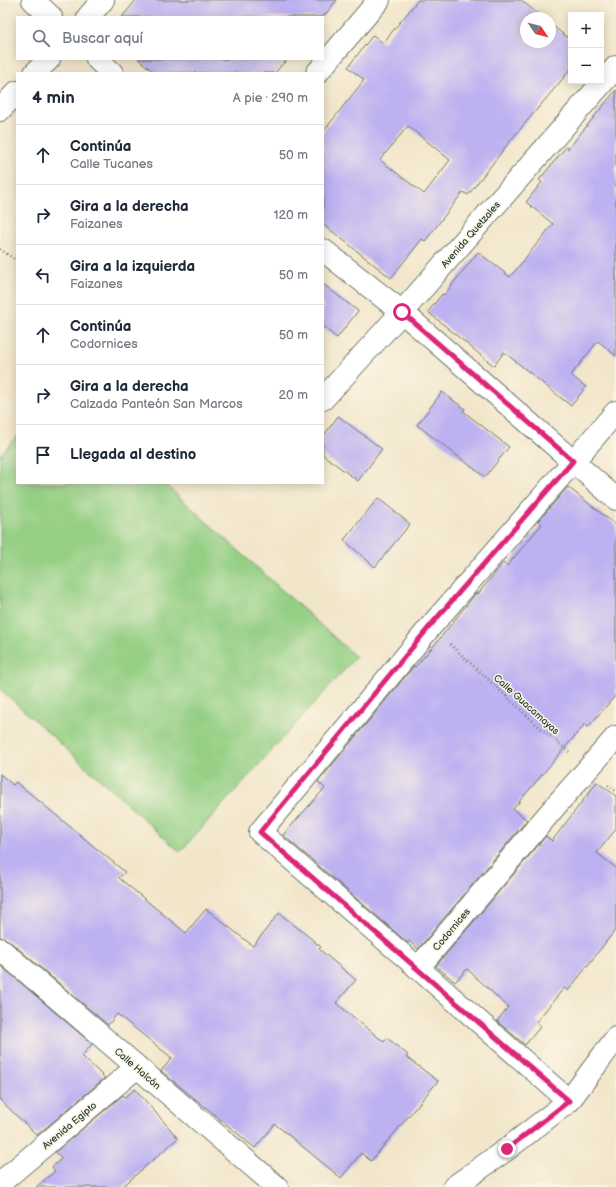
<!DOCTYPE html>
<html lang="es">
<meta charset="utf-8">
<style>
body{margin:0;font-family:"Balsamiq Sans",sans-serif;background:#f6f6f7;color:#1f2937}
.controls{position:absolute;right:12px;top:12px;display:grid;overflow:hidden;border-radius:0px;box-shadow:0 2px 10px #0003}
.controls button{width:36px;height:36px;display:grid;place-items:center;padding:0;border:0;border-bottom:1px solid #e0e1e3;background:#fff;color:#1f2937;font:20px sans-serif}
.compass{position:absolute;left:520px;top:12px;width:36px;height:36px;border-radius:50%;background:#fff;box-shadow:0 2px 10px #0003;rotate:125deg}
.stop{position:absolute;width:12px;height:12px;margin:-9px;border:3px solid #db2777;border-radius:50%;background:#fff}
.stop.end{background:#db2777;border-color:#fff;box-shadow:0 1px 4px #0008}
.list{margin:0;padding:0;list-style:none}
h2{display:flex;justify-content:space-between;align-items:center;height:52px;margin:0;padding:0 16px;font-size:17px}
h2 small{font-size:13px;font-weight:400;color:#747a83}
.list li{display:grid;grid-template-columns:26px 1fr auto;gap:12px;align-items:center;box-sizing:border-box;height:60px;padding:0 16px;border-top:1px solid #e0e1e3}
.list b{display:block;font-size:15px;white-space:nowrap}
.list p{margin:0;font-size:13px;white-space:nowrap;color:#747a83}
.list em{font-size:13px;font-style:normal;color:#747a83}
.icon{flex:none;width:22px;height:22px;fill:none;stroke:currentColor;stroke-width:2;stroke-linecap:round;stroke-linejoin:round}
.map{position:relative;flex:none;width:616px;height:1187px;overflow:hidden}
.search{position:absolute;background:#fff;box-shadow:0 2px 10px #0003;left:16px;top:16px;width:308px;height:44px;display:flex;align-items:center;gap:10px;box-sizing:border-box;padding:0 14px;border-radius:0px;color:#747a83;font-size:15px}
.panel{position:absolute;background:#fff;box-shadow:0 2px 10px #0003;left:16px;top:72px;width:308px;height:412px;border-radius:0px}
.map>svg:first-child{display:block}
</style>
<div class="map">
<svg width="616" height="1187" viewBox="0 0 616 1187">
<rect width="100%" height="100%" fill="#fcf5e5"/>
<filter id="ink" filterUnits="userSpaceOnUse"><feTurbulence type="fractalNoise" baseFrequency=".025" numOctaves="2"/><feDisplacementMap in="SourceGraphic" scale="8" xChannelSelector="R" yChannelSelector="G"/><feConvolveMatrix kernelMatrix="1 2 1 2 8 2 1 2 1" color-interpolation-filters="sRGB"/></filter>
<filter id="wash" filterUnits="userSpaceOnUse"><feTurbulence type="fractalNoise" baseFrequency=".012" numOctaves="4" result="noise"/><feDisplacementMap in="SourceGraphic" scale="16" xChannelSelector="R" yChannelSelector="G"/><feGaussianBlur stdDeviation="0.9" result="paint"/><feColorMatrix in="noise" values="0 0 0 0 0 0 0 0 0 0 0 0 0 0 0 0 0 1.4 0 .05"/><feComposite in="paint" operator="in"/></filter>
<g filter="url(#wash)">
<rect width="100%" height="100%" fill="#f2e6ca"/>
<polygon fill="#94cf84" stroke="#5a865c" points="17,436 17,483 164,483 356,657 180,852 0,689 0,455"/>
<g id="blocks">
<g fill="#bdb1f1" fill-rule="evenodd">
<polygon points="136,0 337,0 323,17 122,17"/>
<path d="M418 0H521L543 18H526V42H550V24L571 40V69L511 140 468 195 463 192 425 241 422 239 391 278 323 224V132L364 80 348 67 373 35 383 43ZM408 126 450 160 424 194 380 160Z"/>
<polygon points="138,59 288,59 285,63 284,62 275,73 155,73"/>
<polygon points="616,90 616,356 598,341 571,375 586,387 571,406 504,352 494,366 428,312 442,294 444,295 478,252 510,277 553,224 526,202 542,182 539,180 566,147 568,149"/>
<polygon points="323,284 358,311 337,338 323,327"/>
<polygon points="442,392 465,409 463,411 509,447 485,477 417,425"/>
<polygon points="338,416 382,449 358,481 323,455 323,437"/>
<polygon points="568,487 616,525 616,695 588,727 585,724 513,809 527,820 418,949 409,941 408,943 283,835 325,788 318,782 414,666 415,667 437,642 476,593 478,594 503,563 507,566 542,524 538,521"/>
<polygon points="378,498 410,524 375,567 344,540"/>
<polygon points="0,774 13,785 16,782 125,872 119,878 186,933 206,909 253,946 279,913 308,936 321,947 319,949 356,980 336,1003 384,1042 387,1038 408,1055 406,1057 438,1081 371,1161 361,1153 341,1178 275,1124 255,1148 161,1071 172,1058 117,1014 108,1025 8,940 0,937"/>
<polygon points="597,782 616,796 616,829 597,853 616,868 616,929 568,991 564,988 536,1022 541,1026 525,1045 497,1021 508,1007 467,969 455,982 436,966 546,836 552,841"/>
<polygon points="0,965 92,1044 82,1056 105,1078 37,1135 0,1100"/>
<polygon points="135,1089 178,1138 122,1187 36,1187 55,1171 52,1167 62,1158 55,1152 123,1095 125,1097"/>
</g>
</g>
</g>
<g filter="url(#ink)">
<use href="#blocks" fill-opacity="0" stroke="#697868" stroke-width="1"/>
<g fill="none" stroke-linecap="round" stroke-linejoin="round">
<defs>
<g id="street">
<polyline points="33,0 51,17"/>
<polyline points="88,17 103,0"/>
<polyline points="97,59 112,73"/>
<polyline points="35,73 49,59"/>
<polyline points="317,73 379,0"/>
<polyline points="0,110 17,92"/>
<polyline points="323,250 402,312 616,499"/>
<polyline points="323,399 402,312 616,67"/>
<polyline points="0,949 277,1187"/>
<polyline points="418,968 260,832 431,626 616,412"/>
<polyline points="569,1101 418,968 558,803 616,737"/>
<polyline points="0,1183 137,1067"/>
<polyline points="454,1187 507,1149 569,1101 616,1038"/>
</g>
</defs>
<use href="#street" stroke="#697868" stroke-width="24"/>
<g stroke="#697868" stroke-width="2.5" stroke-dasharray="1 3" stroke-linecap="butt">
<polyline points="0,249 17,261"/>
<polyline points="450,644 537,725 569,752"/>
<polyline points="608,785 616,791"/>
</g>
<use href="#street" stroke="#fff" stroke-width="22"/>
</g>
</g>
<g fill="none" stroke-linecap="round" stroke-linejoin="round" filter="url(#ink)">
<polyline stroke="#db2777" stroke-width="5" points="402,312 573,461 430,626 260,832 569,1101 507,1149"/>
</g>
<g text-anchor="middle" stroke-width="3" stroke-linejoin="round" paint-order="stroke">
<g font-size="10" fill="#1f3d34" stroke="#fcf5e5">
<text transform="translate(470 234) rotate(-49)" y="4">Avenida Quetzales</text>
<text transform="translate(527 704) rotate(42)" y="4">Calle Guacamayas</text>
<text transform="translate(451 929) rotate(-50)" y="4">Codornices</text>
<text transform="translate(138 1068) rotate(41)" y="4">Calle Halcón</text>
<text transform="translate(69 1125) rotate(-40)" y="4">Avenida Egipto</text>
</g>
</g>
</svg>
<div class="controls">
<button>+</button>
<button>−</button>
</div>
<svg class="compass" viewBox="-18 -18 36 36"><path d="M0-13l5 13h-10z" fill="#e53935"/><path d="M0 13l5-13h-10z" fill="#747a83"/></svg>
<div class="stop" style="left:402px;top:312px"></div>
<div class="stop end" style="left:507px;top:1149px"></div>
<div class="search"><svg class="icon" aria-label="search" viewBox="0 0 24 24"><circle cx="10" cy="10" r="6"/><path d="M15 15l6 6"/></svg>Buscar aquí</div>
<section class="panel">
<h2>4 min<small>A pie · 290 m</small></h2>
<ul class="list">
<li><svg class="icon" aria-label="ahead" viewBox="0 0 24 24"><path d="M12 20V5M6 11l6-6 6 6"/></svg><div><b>Continúa</b><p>Calle Tucanes</p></div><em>50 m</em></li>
<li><svg class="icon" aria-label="right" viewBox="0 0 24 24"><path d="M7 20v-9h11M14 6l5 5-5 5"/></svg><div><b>Gira a la derecha</b><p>Faizanes</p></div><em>120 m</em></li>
<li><svg class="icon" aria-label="left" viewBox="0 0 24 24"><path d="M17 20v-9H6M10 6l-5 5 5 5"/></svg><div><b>Gira a la izquierda</b><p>Faizanes</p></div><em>50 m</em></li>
<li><svg class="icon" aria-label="ahead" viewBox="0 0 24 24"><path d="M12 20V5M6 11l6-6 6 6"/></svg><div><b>Continúa</b><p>Codornices</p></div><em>50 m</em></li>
<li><svg class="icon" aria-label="right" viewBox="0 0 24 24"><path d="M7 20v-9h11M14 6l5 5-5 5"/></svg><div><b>Gira a la derecha</b><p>Calzada Panteón San Marcos</p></div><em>20 m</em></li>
<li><svg class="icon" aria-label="arrive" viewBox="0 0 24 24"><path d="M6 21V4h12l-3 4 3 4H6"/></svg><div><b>Llegada al destino</b></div></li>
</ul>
</section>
</div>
